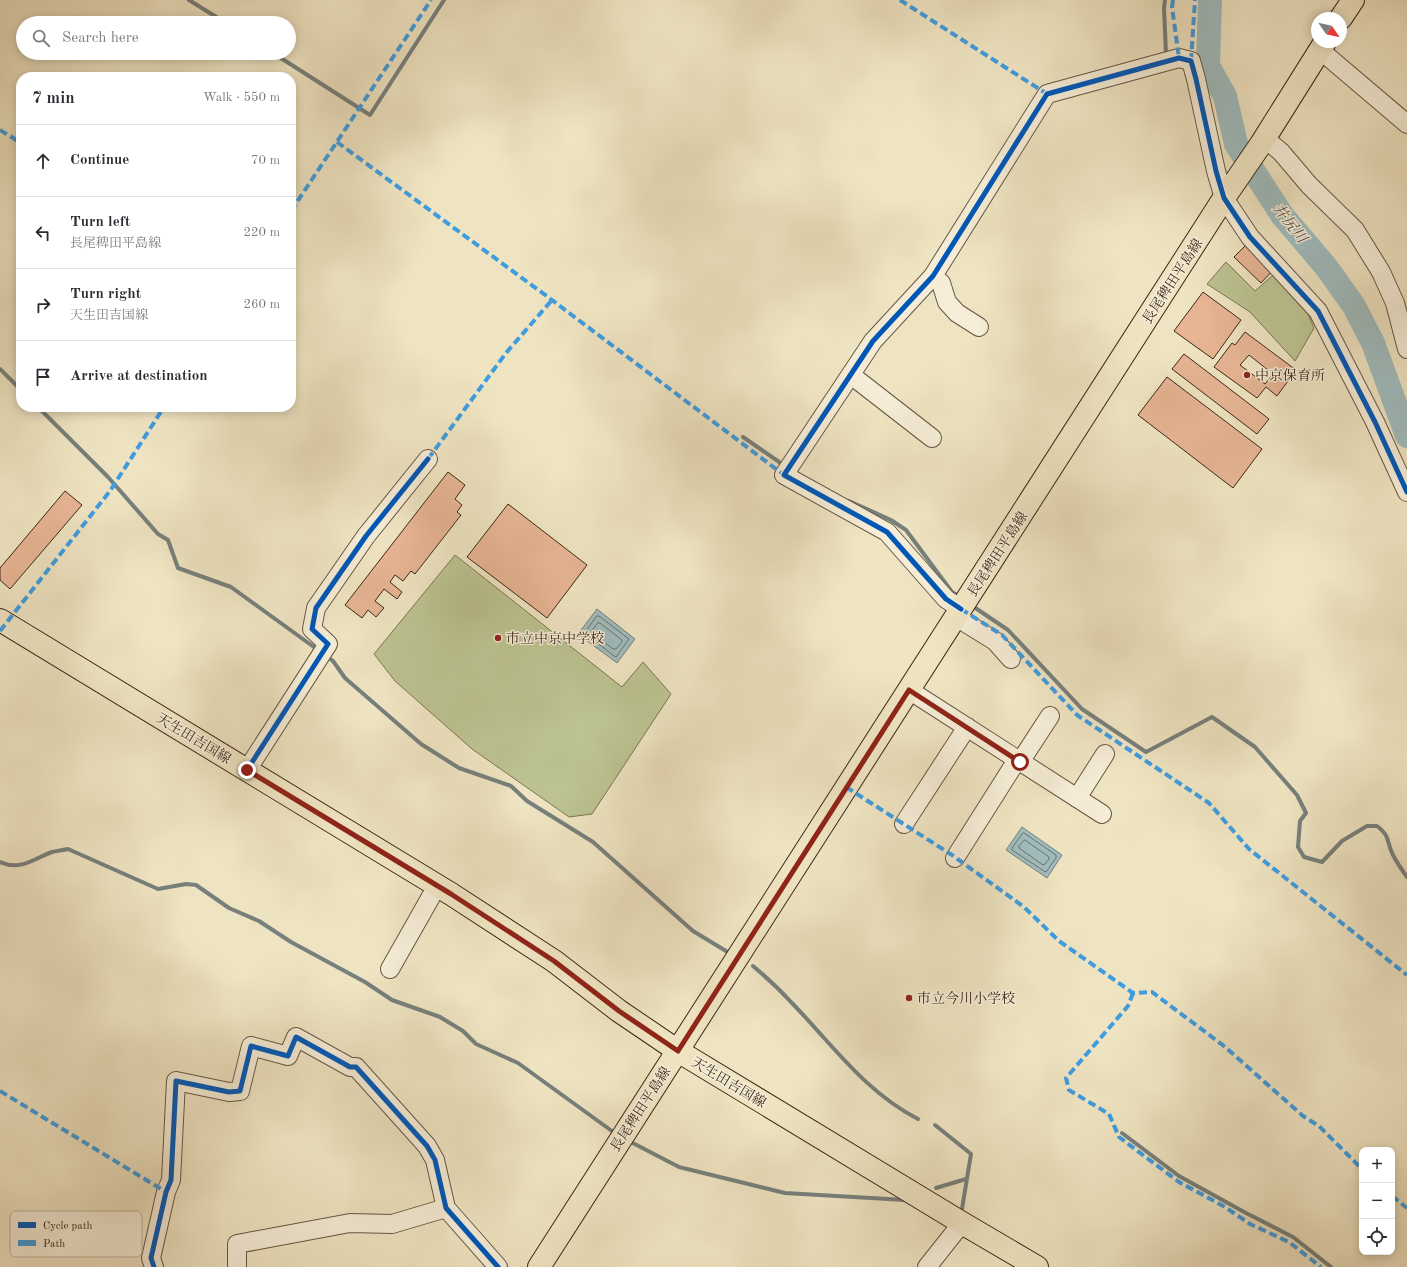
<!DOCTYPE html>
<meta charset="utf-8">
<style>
body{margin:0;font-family:"Old Standard TT","Noto Serif JP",serif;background:#f7f7f7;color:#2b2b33}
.controls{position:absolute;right:12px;bottom:12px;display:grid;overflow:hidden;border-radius:8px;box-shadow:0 2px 10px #0003}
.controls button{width:36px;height:36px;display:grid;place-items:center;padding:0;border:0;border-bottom:1px solid #e1e1e2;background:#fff;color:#2b2b33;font:20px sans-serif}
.compass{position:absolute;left:1311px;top:12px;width:36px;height:36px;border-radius:50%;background:#fff;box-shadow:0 2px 10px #0003;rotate:124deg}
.stop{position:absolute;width:12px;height:12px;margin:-9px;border:3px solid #8f2418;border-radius:50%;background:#fff}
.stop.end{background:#8f2418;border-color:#fff;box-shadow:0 1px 4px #0008}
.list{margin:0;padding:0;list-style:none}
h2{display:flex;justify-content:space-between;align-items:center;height:52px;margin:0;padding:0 16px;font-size:17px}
h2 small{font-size:13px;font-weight:400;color:#7c7c81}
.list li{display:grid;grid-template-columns:26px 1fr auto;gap:12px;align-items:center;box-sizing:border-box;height:72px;padding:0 16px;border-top:1px solid #e1e1e2}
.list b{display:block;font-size:15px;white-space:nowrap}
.list p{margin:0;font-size:13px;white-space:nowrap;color:#7c7c81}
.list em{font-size:13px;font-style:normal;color:#7c7c81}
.icon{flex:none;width:22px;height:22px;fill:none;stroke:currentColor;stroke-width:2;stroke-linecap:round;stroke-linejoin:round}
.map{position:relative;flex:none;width:1407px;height:1267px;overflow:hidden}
.search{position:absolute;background:#fff;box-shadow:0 2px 10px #0003;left:16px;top:16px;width:280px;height:44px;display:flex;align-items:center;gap:10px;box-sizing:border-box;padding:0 14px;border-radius:22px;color:#7c7c81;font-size:15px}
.panel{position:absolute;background:#fff;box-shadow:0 2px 10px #0003;left:16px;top:72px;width:280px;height:340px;border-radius:16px}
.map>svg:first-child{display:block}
</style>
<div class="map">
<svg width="1407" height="1267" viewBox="0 0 1407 1267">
<rect width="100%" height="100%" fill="#efe4c2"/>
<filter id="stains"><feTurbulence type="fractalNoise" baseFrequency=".005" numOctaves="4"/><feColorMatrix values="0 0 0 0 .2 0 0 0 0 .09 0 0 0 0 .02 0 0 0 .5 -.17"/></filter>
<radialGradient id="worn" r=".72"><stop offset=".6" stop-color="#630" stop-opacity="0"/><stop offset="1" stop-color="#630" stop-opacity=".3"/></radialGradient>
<g fill="#bcc391" stroke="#7c7554">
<polygon points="1226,262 1255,291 1273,275 1308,314 1314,328 1295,361 1250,312 1207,284"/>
<polygon points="455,555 622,687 643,662 671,694 592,814 569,817 472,749 395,681 374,654"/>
</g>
<g fill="#9fbcbe" stroke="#77807c">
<polygon points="597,609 635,639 617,663 578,634"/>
<polygon points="1022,827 1062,855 1047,878 1006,850"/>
</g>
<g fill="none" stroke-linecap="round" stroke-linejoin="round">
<g stroke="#6d726b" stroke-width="1">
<polygon points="597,616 599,616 629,639 616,657 614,656 585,633"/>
<polygon points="598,623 600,623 622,640 622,642 616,649 613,649 592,633 592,631"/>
<polygon points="1024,833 1056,855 1056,858 1046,872 1044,871 1012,850 1012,848 1022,834"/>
<polygon points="1025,840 1049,857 1049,859 1045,864 1043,865 1019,848 1019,846"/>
</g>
<g stroke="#77807c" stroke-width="4">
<polyline points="189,0 226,23"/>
<polyline points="1165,0 1164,8 1166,54 1169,55"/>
<polyline points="273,53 370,115 444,0"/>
<polyline points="1197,63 1208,66"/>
<polyline points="0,369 21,390"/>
<polyline points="38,407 108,477 158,534 168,540 178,568 231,587 318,650"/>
<polyline points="743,437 785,466"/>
<polyline points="849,501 891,520 906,530 952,592 960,597"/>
<path d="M971 605 1008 630 1082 709 1146 752 1212 717 1255 747 1297 795 1306 813 1300 821 1298 847 1304 857 1322 862 1342 841 1367 826H1377C1391 837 1386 841 1393 855 1397 863 1402 870 1407 877"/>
<polyline points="325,655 333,661 345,678 421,744 459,768 511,786 527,801 593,842 693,931 726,951"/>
<path d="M0 862C21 871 33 859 52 852 57 851 63 850 68 849L158 889 186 884 196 885 229 908 259 921 291 942 365 982 392 1000 440 1017 463 1031 476 1044 518 1063 616 1134"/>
<path d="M753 966C766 977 779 989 791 1002 831 1043 865 1092 918 1119"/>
<polyline points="935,1125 971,1154 961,1215"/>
<polyline points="1122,1133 1179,1176 1246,1213 1293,1237 1331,1267"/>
<polyline points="627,1140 679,1167 785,1193 905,1200"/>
<polyline points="936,1188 966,1179"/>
</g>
<polyline stroke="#9fbcbe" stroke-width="24" points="1210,0 1208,66 1225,96 1236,144 1282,215 1327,268 1354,306 1373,343 1407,436"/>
</g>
<g fill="#e7b594" stroke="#3b2718" fill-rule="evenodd">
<polygon points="1247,244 1273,270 1261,283 1234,257"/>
<polygon points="1203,292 1241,320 1213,359 1174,331"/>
<path d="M1245 332 1296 370 1277 396 1266 387 1257 398 1214 367 1232 343 1235 345ZM1249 355 1273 374 1265 384 1240 365Z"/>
<polygon points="1184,354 1269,419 1257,434 1172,369"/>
<polygon points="1167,377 1262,449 1233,488 1138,415"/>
<polygon points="448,472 465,485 455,499 462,505 457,512 461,515 415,574 411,571 403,581 395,575 390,582 402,592 397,599 384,589 375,601 384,608 376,617 368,610 362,618 345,605"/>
<polygon points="65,491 82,505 10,589 0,580 0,568"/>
<polygon points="508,504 587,565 547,618 467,557"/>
</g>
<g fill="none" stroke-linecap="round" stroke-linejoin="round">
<defs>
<g id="minor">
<polyline points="1320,50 1407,124"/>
<polyline points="1264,138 1281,152 1309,185 1355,230 1381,272 1395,303 1407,349"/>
<polyline points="933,276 941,283 947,302 957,313 979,327"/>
<polyline points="851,375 932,438"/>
<polyline points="961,609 946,599 887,532 784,475 873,341 933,276 1047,94 1179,58 1191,61 1196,79 1216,171 1224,198 1250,237 1318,311 1375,422 1407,492"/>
<polyline points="956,617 995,641 1011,659"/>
<polyline points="909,690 1102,814"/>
<polyline points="1020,762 1050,716"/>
<polyline points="247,770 328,644 312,629 316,608 366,536 428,459"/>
<polyline points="1077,798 1105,754"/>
<polyline points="904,824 967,727"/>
<polyline points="955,858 1017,760"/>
<polyline points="390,969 437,886"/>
<polyline points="154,1267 151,1258 166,1192 171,1180 176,1081 229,1092 240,1091 251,1046 288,1056 296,1037 350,1067 356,1067 427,1146 435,1160 446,1208 498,1267"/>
<polyline points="237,1267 237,1244 350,1223 392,1224 446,1208"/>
<polyline points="927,1267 962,1223"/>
</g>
<g id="major">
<polyline points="1341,18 1353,0"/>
<polyline points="0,620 451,894 554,961 619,1011 678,1051 962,1223 1037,1267"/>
<polyline points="539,1267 1224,198 1261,144 1325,42"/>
</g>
</defs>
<use href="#minor" stroke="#685642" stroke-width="20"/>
<use href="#major" stroke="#3b2718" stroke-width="24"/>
<use href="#minor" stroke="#f5edd7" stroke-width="18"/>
<use href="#major" stroke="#efe4c2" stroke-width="22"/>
<g stroke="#3f9cdf" stroke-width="4" stroke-dasharray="8 4" stroke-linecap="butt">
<polyline points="900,0 1047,94"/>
<polyline points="1173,0 1172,7 1179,58"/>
<polyline points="1191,61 1195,0"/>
<polyline points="0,130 21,143"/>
<polyline points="337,142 552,300 784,475"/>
<polyline points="291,211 431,0"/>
<polyline points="428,459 506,353 552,300"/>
<polyline points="961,609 1002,635 1077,715 1209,803 1249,849 1407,975"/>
<polyline points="0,631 110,491 164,407"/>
<polyline points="846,787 952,855 1024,907 1059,941 1133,993 1152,992 1224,1046 1303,1116 1319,1126 1362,1169"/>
<polyline points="1133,993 1128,1006 1066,1078 1069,1090 1109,1114 1119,1137 1179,1182 1225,1207 1250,1224 1289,1242 1321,1267"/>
<polyline points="0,1091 166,1192"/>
<polyline points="1392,1196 1407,1208"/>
</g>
<defs>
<g id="cycleway">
<polyline points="961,609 946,599 887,532 784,475 873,341 933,276 1047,94 1179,58 1191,61 1196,79 1216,171 1224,198 1250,237 1318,311 1375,422 1407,492"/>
<polyline points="247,770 328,644 312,629 316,608 366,536 428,459"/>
<polyline points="154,1267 151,1258 166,1192 171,1180 176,1081 229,1092 240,1091 251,1046 288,1056 296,1037 350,1067 356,1067 427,1146 435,1160 446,1208 498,1267"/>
</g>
</defs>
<use href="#cycleway" stroke="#f5edd7" stroke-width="8"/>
<use href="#cycleway" stroke="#0057b8" stroke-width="5"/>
</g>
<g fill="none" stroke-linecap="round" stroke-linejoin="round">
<polyline stroke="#8f2418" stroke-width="5" points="247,770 451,894 554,961 619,1011 678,1051 909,690 1020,762"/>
</g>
<g fill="#8f2418" stroke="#f5edd7" stroke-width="1.5">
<circle cx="1247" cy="375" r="4"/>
<circle cx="498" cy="638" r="4"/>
<circle cx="909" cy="998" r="4"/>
</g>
<g text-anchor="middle" stroke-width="3" stroke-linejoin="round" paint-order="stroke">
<g font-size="14" fill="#3b2718" stroke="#f5edd7">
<text transform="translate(1172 281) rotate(-57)" y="5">長尾稗田平島線</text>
<text transform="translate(997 554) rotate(-57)" y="5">長尾稗田平島線</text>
<text transform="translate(194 738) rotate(31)" y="5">天生田吉国線</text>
<text transform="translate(729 1082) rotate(31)" y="5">天生田吉国線</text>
<text transform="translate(640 1109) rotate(-57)" y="5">長尾稗田平島線</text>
</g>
<g font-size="14" fill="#3b2718" stroke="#f5edd7" text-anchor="start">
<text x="1255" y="380">中京保育所</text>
<text x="506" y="643">市立中京中学校</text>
<text x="917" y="1003">市立今川小学校</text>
</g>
<g font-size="15" font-style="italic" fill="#544c42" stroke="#f5edd7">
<text transform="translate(1290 223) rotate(52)" y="5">井尻川</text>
</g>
</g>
<rect x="10" y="1211" width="132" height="46" rx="6" fill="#f5edd7" stroke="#bdb29e" stroke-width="1"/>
<rect x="18" y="1222" width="18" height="6" fill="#0057b8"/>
<rect x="18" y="1240" width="18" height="6" fill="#3f9cdf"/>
<g font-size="11" fill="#3b2718">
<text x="43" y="1229">Cycle path</text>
<text x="43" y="1247">Path</text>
</g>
<rect width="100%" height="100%" filter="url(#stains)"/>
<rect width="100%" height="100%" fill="url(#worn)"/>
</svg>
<div class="controls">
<button>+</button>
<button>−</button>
<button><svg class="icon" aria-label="locate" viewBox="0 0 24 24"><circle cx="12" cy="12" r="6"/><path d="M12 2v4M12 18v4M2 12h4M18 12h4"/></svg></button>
</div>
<svg class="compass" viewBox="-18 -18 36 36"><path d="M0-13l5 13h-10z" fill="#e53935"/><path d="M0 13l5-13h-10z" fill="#7c7c81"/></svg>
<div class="stop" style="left:1020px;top:762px"></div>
<div class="stop end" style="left:247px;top:770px"></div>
<div class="search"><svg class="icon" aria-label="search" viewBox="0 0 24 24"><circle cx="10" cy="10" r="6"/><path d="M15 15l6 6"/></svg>Search here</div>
<section class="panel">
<h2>7 min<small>Walk · 550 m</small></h2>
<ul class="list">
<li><svg class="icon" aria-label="ahead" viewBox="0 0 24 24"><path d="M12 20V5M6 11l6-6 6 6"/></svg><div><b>Continue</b></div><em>70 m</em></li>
<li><svg class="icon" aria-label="left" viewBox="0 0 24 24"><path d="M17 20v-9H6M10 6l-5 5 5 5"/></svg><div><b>Turn left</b><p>長尾稗田平島線</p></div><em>220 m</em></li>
<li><svg class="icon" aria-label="right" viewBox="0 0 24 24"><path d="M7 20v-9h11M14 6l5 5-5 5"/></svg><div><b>Turn right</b><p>天生田吉国線</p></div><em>260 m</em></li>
<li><svg class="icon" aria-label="arrive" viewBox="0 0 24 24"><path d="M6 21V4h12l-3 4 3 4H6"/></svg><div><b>Arrive at destination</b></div></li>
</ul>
</section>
</div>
